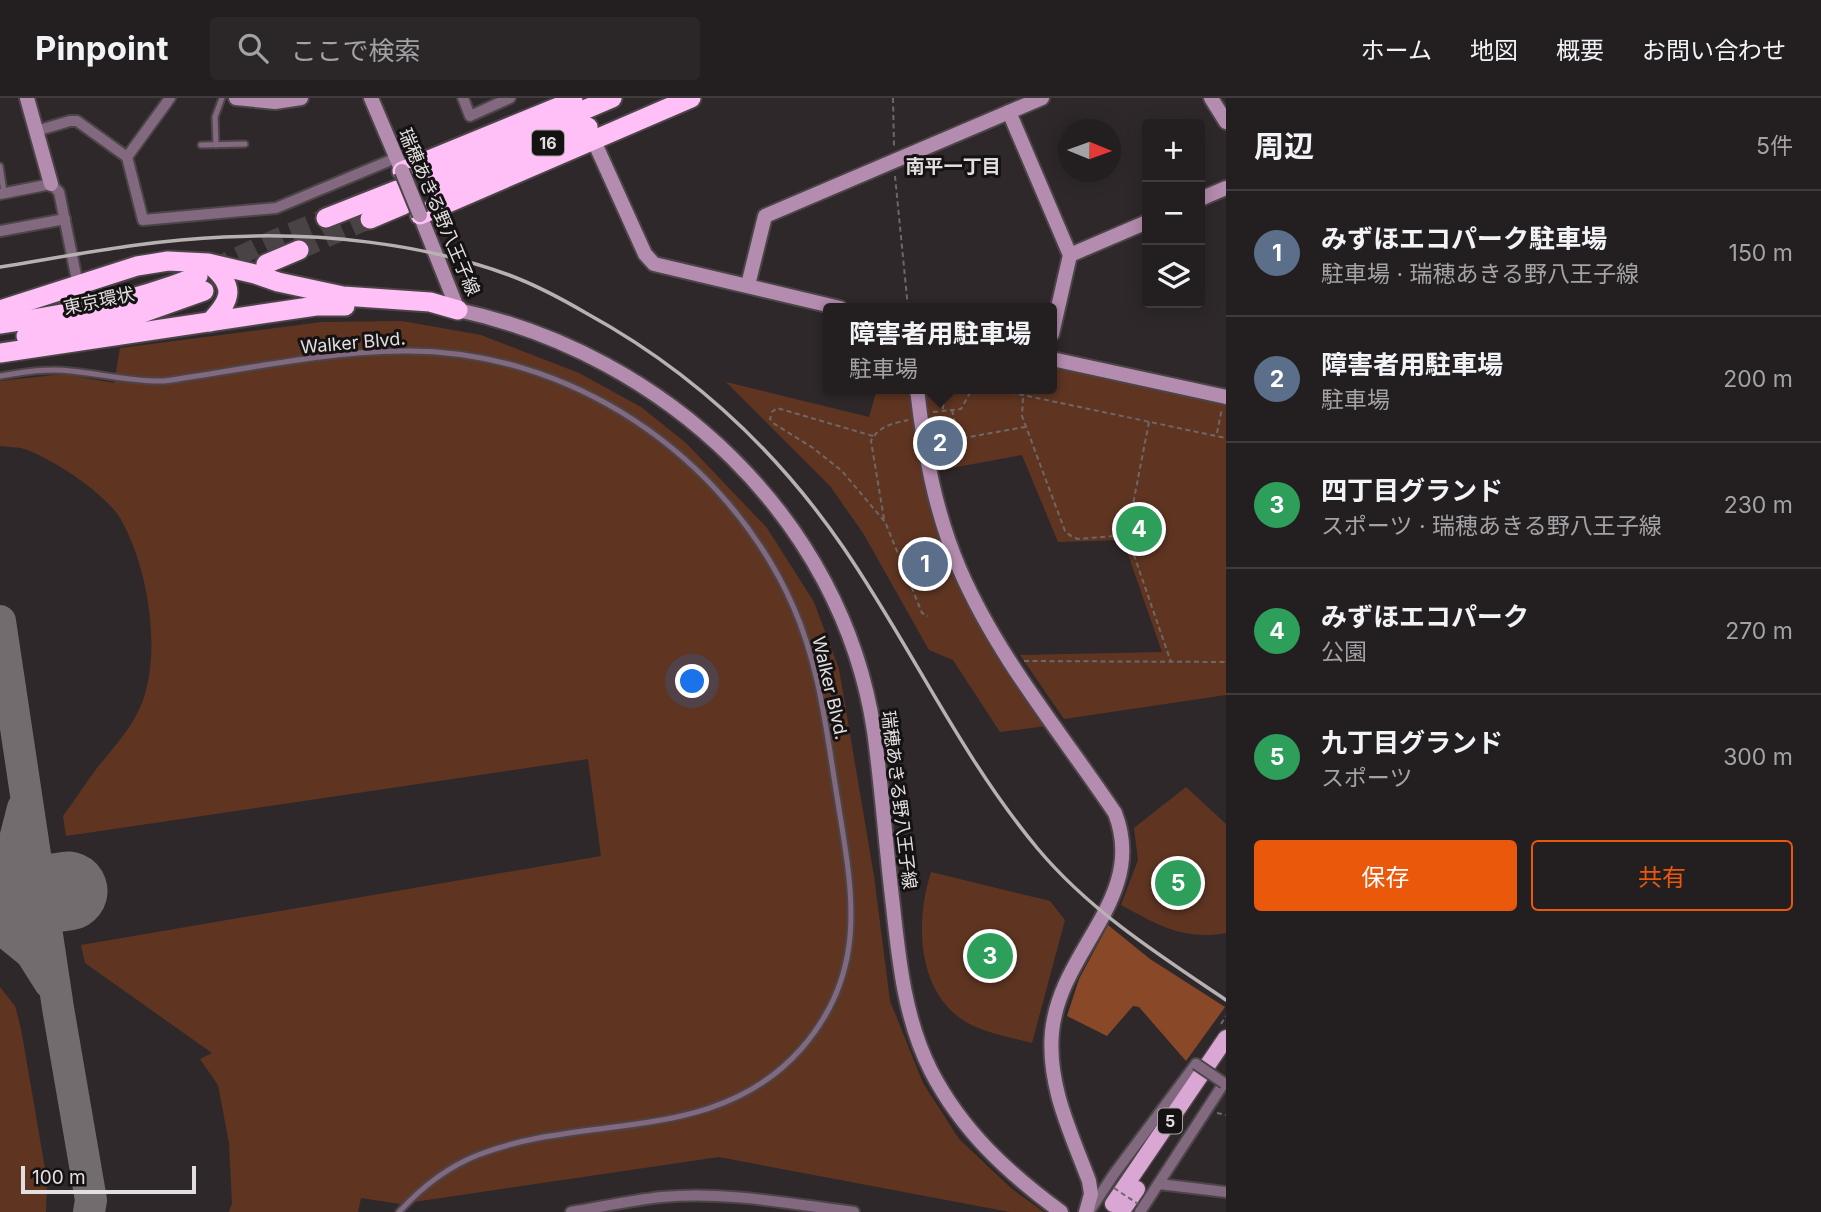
<!DOCTYPE html>
<html lang="ja">
<meta charset="utf-8">
<style>
body{margin:0;font-family:Inter,"Noto Sans JP",sans-serif;background:#2b2729;color:#f1f3f6}
.controls{position:absolute;right:21px;top:21px;display:grid;overflow:hidden;border-radius:7px;box-shadow:0 4px 18px #0003}
.controls button{width:63px;height:63px;display:grid;place-items:center;padding:0;border:0;border-bottom:2px solid #403c3e;background:#231e20;color:#f1f3f6;font:35px sans-serif}
.compass{position:absolute;left:1058px;top:21px;width:63px;height:63px;border-radius:50%;background:#231e20;box-shadow:0 4px 18px #0003;rotate:91deg}
.scale{position:absolute;left:21px;bottom:18px;width:175px;box-sizing:border-box;padding-left:7px;border:4px solid #e3dedf;border-top:0;font-size:19px;line-height:24px;white-space:nowrap;color:#e3dedf;-webkit-text-stroke:5px #151213;paint-order:stroke}
.you{position:absolute;left:693px;top:584px;width:24px;height:24px;margin:-18px;border:5px solid #fff;border-radius:50%;background:#1a73e8;box-shadow:0 0 0 10px #1a73e833}
.badge{display:grid;place-items:center;width:46px;height:46px;border-radius:50%;background:#ea580c;color:#fff;font-size:23px;font-weight:700}
.pin{position:absolute;translate:-50% -50%;border:4px solid #fff;box-shadow:0 2px 7px #0006}
.popup{position:absolute;left:823px;top:205px;width:234px;height:91px;box-sizing:border-box;display:grid;place-content:center;border-radius:7px;background:#231e20;filter:drop-shadow(0 2px 5px #0005);font-size:23px;white-space:nowrap;color:#a3a2a5}
.popup b{font-size:26px;color:#f1f3f6}
.popup::after{content:'';position:absolute;left:50%;top:100%;margin-left:-14px;border:14px solid transparent;border-top-color:#231e20}
.list{margin:0;padding:0;list-style:none}
h2{display:flex;justify-content:space-between;align-items:center;height:91px;margin:0;padding:0 28px;font-size:30px}
h2 small{font-size:23px;font-weight:400;color:#a3a2a5}
.list li{display:grid;grid-template-columns:46px 1fr auto;gap:21px;align-items:center;box-sizing:border-box;height:126px;padding:0 28px;border-top:2px solid #403c3e}
.list b{display:block;font-size:26px;white-space:nowrap}
.list p{margin:0;font-size:23px;white-space:nowrap;color:#a3a2a5}
.list em{font-size:23px;font-style:normal;color:#a3a2a5}
.actions{display:flex;gap:14px;padding:21px 28px}
.actions a{flex:1;padding:16px 0;border:2px solid #ea580c;border-radius:7px;text-align:center;font-size:24px;color:#ea580c}
.actions .main{background:#ea580c;color:#fff}
.icon{flex:none;width:38px;height:38px;fill:none;stroke:currentColor;stroke-width:2;stroke-linecap:round;stroke-linejoin:round}
.map{position:relative;flex:none;width:1226px;height:1114px;overflow:hidden}
header{display:flex;align-items:center;gap:42px;box-sizing:border-box;height:98px;padding:0 35px;background:#231e20;border-bottom:2px solid #403c3e}
header strong{font-size:33px}
nav{display:flex;gap:38px;margin-inline-start:auto;font-size:24px}
.search{width:490px;height:63px;background:#2b2729;display:flex;align-items:center;gap:18px;box-sizing:border-box;padding:0 24px;border-radius:7px;color:#a3a2a5;font-size:26px}
main{display:flex}
aside{flex:1;background:#231e20}
.map>svg:first-child{display:block}
</style>
<header>
<strong>Pinpoint</strong>
<div class="search"><svg class="icon" aria-label="search" viewBox="0 0 24 24"><circle cx="10" cy="10" r="6"/><path d="M15 15l6 6"/></svg>ここで検索</div>
<nav><a>ホーム</a><a>地図</a><a>概要</a><a>お問い合わせ</a></nav>
</header>
<main>
<div class="map">
<svg width="1226" height="1114" viewBox="0 0 1226 1114">
<rect width="100%" height="100%" fill="#2f282a"/>
<g fill="#5f3522">
<path d="M402 223 481 237 579 275 641 309 686 345 767 430 814 504 839 571 874 778 890 903 923 985 959 1041 1012 1091 1044 1114H1010L719 1059 400 1106 361 1100 358 1114H229L232 1105 229 1045 218 987 200 961 212 955 85 865 81 847 601 758 588 661 66 738 63 718C75 702 85 686 97 670 114 649 132 630 142 605 162 552 148 468 120 420 105 395 49 358 21 350 15 349 7 349 0 348V283L64 276 114 285 120 250 322 224Z"/>
<path d="M1052 268 1226 307V597L1064 621 1020 557 1162 554 1123 442 1058 444 1022 357 935 373 920 361C926 408 943 457 964 500 984 543 1019 588 1046 628L1000 634 953 562 929 552 863 435 830 388 726 284 869 319 877 291H908L912 317 925 315 924 291H1052Z"/>
<path d="M1186 689 1226 726V835C1184 843 1156 826 1121 807L1138 762 1134 730Z"/>
<path d="M931 774 1050 803 1065 822 1032 945C1009 939 979 934 960 920 916 888 916 820 931 774Z"/>
<polygon points="0,889 15,908 21,931 47,1082 46,1114 0,1114"/>
</g>
<polygon fill="#894828" points="1108,827 1150,861 1225,909 1186,963 1139,909 1133,908 1107,938 1067,918 1079,881"/>
<g fill="none" stroke-linecap="round" stroke-linejoin="round">
<g stroke="#736c6e" stroke-width="32">
<polyline points="0,523 58,910 91,1102 89,1114"/>
<polyline points="0,768 13,749 23,710"/>
<polyline points="0,830 31,855 50,885"/>
</g>
<polyline stroke="#736c6e" stroke-width="79" points="0,803 68,793"/>
<g stroke="#4a4345" stroke-width="19" stroke-dasharray="19 10" stroke-linecap="butt">
<polyline points="397,92 432,77"/>
<polyline points="403,107 440,91"/>
<polyline points="299,152 370,121"/>
<polyline points="212,171 272,142 326,120"/>
</g>
<defs>
<g id="lane">
<polyline points="201,47 245,46"/>
<polyline points="216,47 215,19 222,0"/>
<polyline points="0,68 4,94"/>
<path d="M0 278C24 274 47 270 71 273 103 276 132 284 164 283 242 272 322 254 401 253 569 250 726 357 793 508 819 567 826 630 836 692 851 788 872 870 801 951 715 1048 587 1014 478 1057 447 1069 421 1090 399 1114"/>
</g>
<g id="street">
<polyline points="463,0 470,18 510,0"/>
<polyline points="36,33 70,23 77,23 127,59 143,122 276,110 396,60"/>
<polyline points="127,59 170,0"/>
<polyline points="0,96 51,86 59,94 78,187"/>
<polyline points="0,133 65,121"/>
<polyline points="1159,1086 1226,1094"/>
<polyline points="1090,1112 1114,1076 1196,966"/>
<path d="M571 1114C601 1109 632 1102 662 1099 726 1093 791 1106 854 1114"/>
<polyline points="1140,1114 1224,985"/>
</g>
<g id="secondary">
<polyline points="27,0 51,86"/>
<polyline points="236,0 275,4 301,0"/>
<polyline points="371,0 402,73"/>
<polyline points="1211,0 1226,24"/>
<polyline points="1009,14 1070,157 1052,236"/>
<polyline points="593,41 645,156 654,166 840,210"/>
<polyline points="1200,101 1226,90"/>
<path d="M420 117 458 212C664 256 842 420 874 633 882 691 886 750 893 808 899 864 905 922 931 973 962 1033 1008 1075 1061 1114"/>
<polyline points="1070,157 1147,124"/>
<polyline points="748,187 765,118 1042,0"/>
<polyline points="1052,261 1226,299"/>
<path d="M917 291C924 353 935 414 960 472 998 560 1062 636 1115 715 1148 800 1060 851 1052 934 1047 987 1071 1035 1089 1083L1091 1096 1086 1114"/>
</g>
<g id="primary">
<polyline points="1113,1106 1226,940"/>
<polyline points="1122,1113 1137,1091"/>
</g>
<g id="highway">
<polyline points="402,73 573,3"/>
<polyline points="432,77 612,0"/>
<polyline points="440,91 588,29"/>
<polyline points="420,117 691,0"/>
<polyline points="326,120 397,92"/>
<polyline points="370,121 403,107"/>
<path d="M209 166C236 188 232 201 210 224"/>
<polyline points="266,166 299,152"/>
<polyline points="0,212 137,168 168,163 208,165 255,176 278,184 343,198 430,204 458,212"/>
<path d="M0 226C70 216 132 204 198 178"/>
<polyline points="26,238 128,220 204,193"/>
<polyline points="0,255 316,208 345,208"/>
</g>
</defs>
<use href="#lane" stroke="#4c4547" stroke-width="9"/>
<use href="#street" stroke="#4c4547" stroke-width="14"/>
<use href="#secondary" stroke="#4c4547" stroke-width="18"/>
<use href="#primary" stroke="#4c4547" stroke-width="19"/>
<use href="#highway" stroke="#4c4547" stroke-width="23"/>
<g stroke="#6d6768" stroke-width="2" stroke-dasharray="5 3.5" stroke-linecap="butt">
<polyline points="893,0 894,48"/>
<polyline points="895,78 908,210"/>
<polyline points="994,291 1226,340"/>
<polyline points="1023,300 1022,318 1065,433 1071,438 1078,441 1126,437"/>
<polyline points="943,311 944,299 947,291"/>
<polyline points="952,312 958,341 1025,329"/>
<polyline points="933,314 961,311 972,291"/>
<polyline points="1149,324 1127,437 1171,564"/>
<polyline points="1217,335 1222,310"/>
<polyline points="873,338 777,310 772,314 770,321 773,325 813,350 842,373 885,424"/>
<polyline points="940,357 960,354 958,341"/>
<path d="M884 421 871 343C878 328 894 325 908 322"/>
<polyline points="886,426 922,515 928,518"/>
<polyline points="1024,563 1226,564"/>
<polyline points="1221,926 1226,918"/>
<polyline points="1217,1015 1226,1017"/>
</g>
<use href="#lane" stroke="#82697f" stroke-width="5"/>
<use href="#street" stroke="#82697f" stroke-width="10"/>
<use href="#secondary" stroke="#b48caf" stroke-width="14"/>
<use href="#primary" stroke="#daa7d5" stroke-width="16"/>
<use href="#highway" stroke="#fec0f7" stroke-width="19"/>
<path stroke="#b7b1b2" stroke-width="3.5" d="M0 169C74 157 149 142 224 139 317 134 422 145 509 177 536 187 562 201 586 215 692 273 775 350 843 449 911 548 961 659 1038 751 1090 813 1159 857 1226 902"/>
<defs>
<polyline id="street-bridge" points="1196,966 1224,985"/>
<polyline id="secondary-bridge" points="402,73 420,117"/>
</defs>
<use href="#street-bridge" stroke="#4c4547" stroke-width="14" stroke-linecap="butt"/>
<use href="#secondary-bridge" stroke="#4c4547" stroke-width="18" stroke-linecap="butt"/>
<polyline stroke="#6d6768" stroke-width="2" stroke-dasharray="5 3.5" stroke-linecap="butt" points="1114,1090 1138,1106"/>
<use href="#street-bridge" stroke="#82697f" stroke-width="10"/>
<use href="#secondary-bridge" stroke="#b48caf" stroke-width="14"/>
</g>
<g text-anchor="middle" stroke-width="6" stroke-linejoin="round" paint-order="stroke">
<g fill="#151213" stroke="#a5a1a2" stroke-width="2">
<rect x="532" y="32.5" width="32" height="25" rx="5"/>
<rect x="1158" y="1010.5" width="24" height="25" rx="5"/>
</g>
<g font-size="16" font-weight="bold" fill="#e3dedf">
<text x="548" y="51">16</text>
<text x="1170" y="1029">5</text>
</g>
<g font-size="18" fill="#e3dedf" stroke="#151213">
<text transform="translate(439 114) rotate(67)" y="6">瑞穂あきる野八王子線</text>
<text transform="translate(99 203) rotate(-12)" y="6">東京環状</text>
<text transform="translate(353 245) rotate(-5)" y="6">Walker Blvd.</text>
<text transform="translate(830 590) rotate(77)" y="6">Walker Blvd.</text>
<text transform="translate(899 702) rotate(83)" y="6">瑞穂あきる野八王子線</text>
</g>
<g font-size="19" font-weight="bold" fill="#e3dedf" stroke="#151213">
<text x="953" y="75">南平一丁目</text>
</g>
</g>
</svg>
<div class="controls">
<button>+</button>
<button>−</button>
<button><svg class="icon" aria-label="layers" viewBox="0 0 24 24"><path d="M12 4l9 5-9 5-9-5zM3 14l9 5 9-5"/></svg></button>
</div>
<svg class="compass" viewBox="-18 -18 36 36"><path d="M0-13l5 13h-10z" fill="#e53935"/><path d="M0 13l5-13h-10z" fill="#a3a2a5"/></svg>
<div class="scale">100 m</div>
<div class="you"></div>
<div class="pin badge" style="left:925px;top:466px;background:#5c6f8a">1</div>
<div class="pin badge" style="left:940px;top:345px;background:#5c6f8a">2</div>
<div class="popup"><b>障害者用駐車場</b>駐車場</div>
<div class="pin badge" style="left:990px;top:858px;background:#2e9e5b">3</div>
<div class="pin badge" style="left:1139px;top:431px;background:#2e9e5b">4</div>
<div class="pin badge" style="left:1178px;top:785px;background:#2e9e5b">5</div>
</div>
<aside>
<h2>周辺<small>5件</small></h2>
<ul class="list">
<li><span class="badge" style="background:#5c6f8a">1</span><div><b>みずほエコパーク駐車場</b><p>駐車場 · 瑞穂あきる野八王子線</p></div><em>150 m</em></li>
<li><span class="badge" style="background:#5c6f8a">2</span><div><b>障害者用駐車場</b><p>駐車場</p></div><em>200 m</em></li>
<li><span class="badge" style="background:#2e9e5b">3</span><div><b>四丁目グランド</b><p>スポーツ · 瑞穂あきる野八王子線</p></div><em>230 m</em></li>
<li><span class="badge" style="background:#2e9e5b">4</span><div><b>みずほエコパーク</b><p>公園</p></div><em>270 m</em></li>
<li><span class="badge" style="background:#2e9e5b">5</span><div><b>九丁目グランド</b><p>スポーツ</p></div><em>300 m</em></li>
</ul>
<div class="actions"><a class="main">保存</a><a>共有</a></div>
</aside>
</main>
